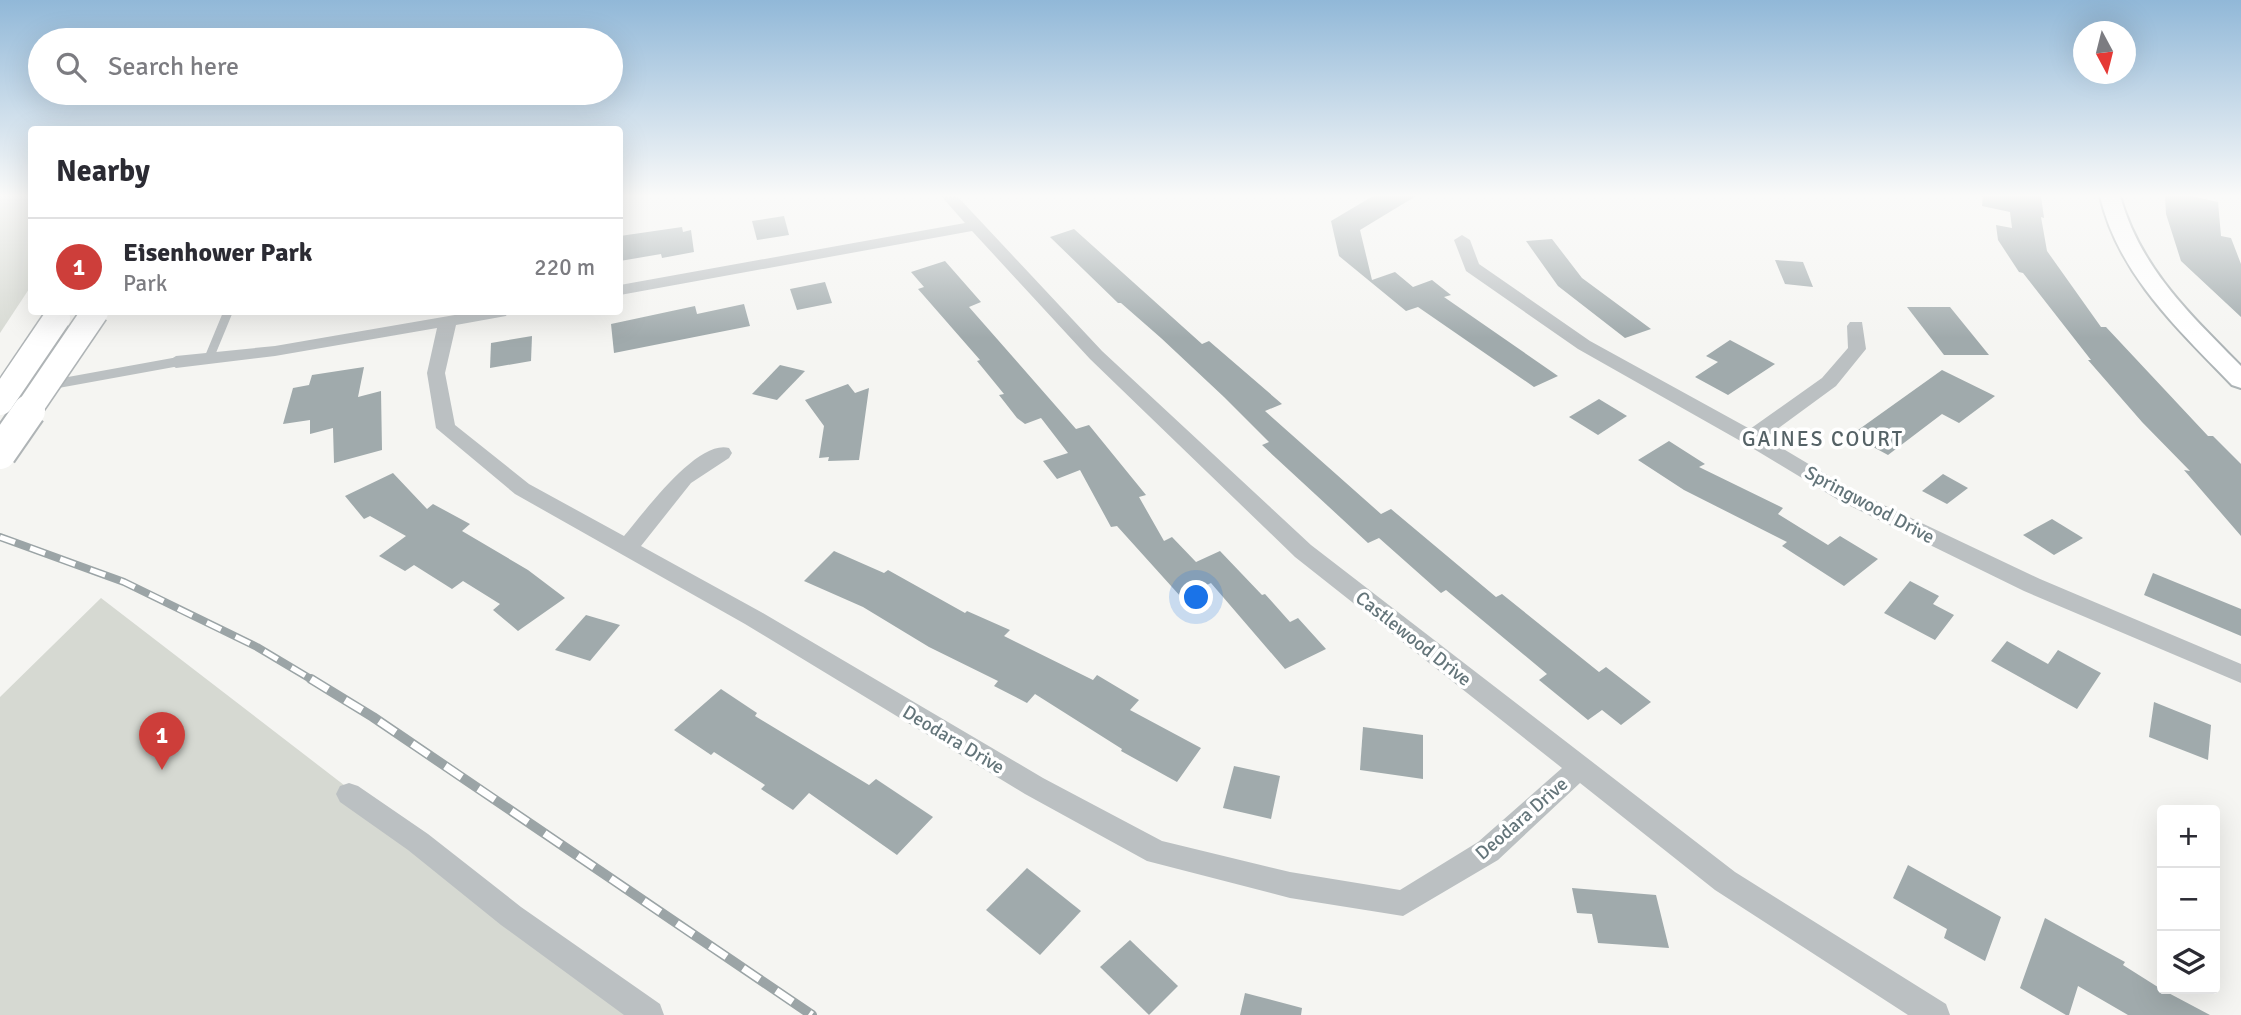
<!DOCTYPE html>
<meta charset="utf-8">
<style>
body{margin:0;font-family:Signika,sans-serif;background:#f2f2f3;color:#2b2b33}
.controls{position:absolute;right:21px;bottom:21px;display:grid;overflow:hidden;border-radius:7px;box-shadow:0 7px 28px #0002}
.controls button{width:63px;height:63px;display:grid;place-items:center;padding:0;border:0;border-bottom:2px solid #e1e1e2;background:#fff;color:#2b2b33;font:35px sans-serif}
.compass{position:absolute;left:2073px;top:21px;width:63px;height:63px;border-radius:50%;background:#fff;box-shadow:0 7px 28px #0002;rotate:173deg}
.you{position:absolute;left:1197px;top:598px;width:24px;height:24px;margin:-18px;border:5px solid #fff;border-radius:50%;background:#1a73e8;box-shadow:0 0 0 10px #1a73e833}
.badge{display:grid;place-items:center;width:46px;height:46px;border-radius:50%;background:#cd3e3a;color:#fff;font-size:23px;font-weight:700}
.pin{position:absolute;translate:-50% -58px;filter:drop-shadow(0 2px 4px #0008)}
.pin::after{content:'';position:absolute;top:37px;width:24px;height:21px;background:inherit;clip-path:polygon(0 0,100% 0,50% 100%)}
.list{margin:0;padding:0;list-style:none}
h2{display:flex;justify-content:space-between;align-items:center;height:91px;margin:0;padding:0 28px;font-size:30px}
h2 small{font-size:23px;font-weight:400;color:#7c7c81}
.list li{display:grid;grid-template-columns:46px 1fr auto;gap:21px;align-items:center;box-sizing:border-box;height:98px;padding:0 28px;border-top:2px solid #e1e1e2}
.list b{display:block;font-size:26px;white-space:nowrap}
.list p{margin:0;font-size:23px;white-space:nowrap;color:#7c7c81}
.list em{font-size:23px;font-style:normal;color:#7c7c81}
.icon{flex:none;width:38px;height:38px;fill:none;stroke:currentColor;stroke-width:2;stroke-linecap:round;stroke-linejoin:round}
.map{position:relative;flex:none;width:2241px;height:1015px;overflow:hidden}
.search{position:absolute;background:#fff;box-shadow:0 7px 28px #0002;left:28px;top:28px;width:595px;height:77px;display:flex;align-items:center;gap:18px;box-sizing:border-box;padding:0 24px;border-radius:38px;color:#7c7c81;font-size:26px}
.panel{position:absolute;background:#fff;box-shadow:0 7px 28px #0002;left:28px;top:126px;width:595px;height:189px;border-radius:7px}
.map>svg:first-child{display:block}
</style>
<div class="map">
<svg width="2241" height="1015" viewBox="0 0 2241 1015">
<rect width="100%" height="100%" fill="#f5f5f2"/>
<g fill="#d6d9d2">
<polygon points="0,196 32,196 31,286 0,333"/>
<polygon points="101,598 418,842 655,1015 0,1015 0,697"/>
</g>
<g fill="#a0aaac">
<polygon points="1373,196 1416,196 1360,230 1372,280 1395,272 1413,287 1432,280 1451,295 1444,297 1558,376 1534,387 1418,307 1406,311 1339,256 1331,221"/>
<polygon points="1983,196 2041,196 2044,218 2041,217 2047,251 2101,327 2106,327 2208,436 2213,436 2241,464 2241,536 2184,470 2190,471 2142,422 2088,360 2091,360 2023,273 2019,272 1998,240 1996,225 2012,228 2010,212 1982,206"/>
<polygon points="2165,196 2191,196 2218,202 2221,236 2231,238 2241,264 2241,317 2181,261 2166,214"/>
<polygon points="784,216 789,235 757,240 752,221"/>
<polygon points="682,227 683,232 691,230 694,252 662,258 661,254 620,261 620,236"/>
<polygon points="1074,229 1202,344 1209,341 1282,404 1265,411 1381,514 1391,509 1496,597 1502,594 1599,672 1606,667 1651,702 1621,725 1602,710 1588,720 1539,680 1547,674 1446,590 1441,593 1379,538 1368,543 1262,445 1269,442 1224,397 1161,338 1121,303 1118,303 1050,237"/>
<polygon points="1552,239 1582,278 1651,329 1625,338 1558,286 1526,241"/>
<polygon points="1775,260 1803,262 1813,287 1785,284"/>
<polygon points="945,261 981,302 969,307 1076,429 1089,425 1146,495 1139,497 1164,541 1172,537 1196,562 1220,551 1262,595 1265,594 1290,622 1298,618 1326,649 1285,669 1211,583 1181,597 1117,526 1111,527 1080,470 1057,479 1043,461 1068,453 1041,418 1025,424 1017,418 999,395 1004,394 977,361 980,360 918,289 924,287 911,272"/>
<polygon points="825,282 832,303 797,310 790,289"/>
<polygon points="744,304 750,326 614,353 611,324 695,306 697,314"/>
<polygon points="1907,307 1950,307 1989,355 1944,355"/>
<polygon points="532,336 531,361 490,368 491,343"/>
<polygon points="1730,340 1775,364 1728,395 1695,377 1718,362 1706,356"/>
<polygon points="780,365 805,371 777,400 752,394"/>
<polygon points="364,367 358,397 381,391 382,450 334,463 333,428 310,434 310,420 283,424 293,388 309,385 312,375"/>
<polygon points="1942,370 1995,396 1959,423 1942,414 1888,455 1851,435"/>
<polygon points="848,384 855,393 869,388 859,460 828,461 829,457 819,458 824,426 805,400"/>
<polygon points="1599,399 1627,416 1598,435 1569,417"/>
<polygon points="1669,441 1705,464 1699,467 1783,508 1778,514 1828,545 1840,536 1878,559 1844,586 1782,546 1787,542 1684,490 1638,460"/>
<polygon points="393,473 427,509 433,504 470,524 462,531 528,570 565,598 518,631 493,610 500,604 463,581 452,589 414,565 405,571 379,556 406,536 370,516 364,519 345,496"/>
<polygon points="1943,474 1968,488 1947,504 1922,491"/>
<polygon points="2052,519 2083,538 2054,555 2023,535"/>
<polygon points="834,551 884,573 888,570 965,613 967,611 1010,630 1004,636 1093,680 1097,675 1139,700 1130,710 1201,748 1177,782 1121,751 1122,749 1035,694 1027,703 994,686 998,681 929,647 863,607 804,581"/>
<polygon points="2153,573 2241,609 2241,636 2144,595"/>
<polygon points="1910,581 1939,596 1933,604 1954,615 1935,640 1884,613"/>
<polygon points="586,615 620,625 590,661 555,650"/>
<polygon points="2007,641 2048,664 2058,650 2101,673 2077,709 1991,661"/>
<polygon points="721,689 757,713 755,716 869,785 876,779 933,817 897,855 809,793 793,810 761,789 765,785 714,752 711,755 674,730"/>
<polygon points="2154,702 2211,725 2208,760 2149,737"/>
<polygon points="1363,727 1423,735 1423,779 1360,770"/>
<polygon points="1234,766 1280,776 1271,819 1223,808"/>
<polygon points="1908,865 2001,917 1985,961 1944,938 1947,929 1893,898"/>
<polygon points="1027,868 1081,911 1040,955 986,910"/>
<polygon points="1572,888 1656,895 1669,948 1598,943 1592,914 1577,913"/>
<polygon points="2045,918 2125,962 2123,965 2161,989 2210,1015 2128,1015 2078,986 2069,1015 2066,1015 2020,988"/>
<polygon points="1130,940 1178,986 1149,1015 1100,967"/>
<polygon points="1245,993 1302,1008 1301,1015 1240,1015"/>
</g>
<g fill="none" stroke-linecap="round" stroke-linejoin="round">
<defs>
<path id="secondary" d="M2100 196H2120C2141 269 2189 313 2241 366V388L2232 385C2178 329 2118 274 2100 196Z"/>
</defs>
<use href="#secondary" stroke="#adb4b6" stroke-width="4"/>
<g stroke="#bbc0c2" stroke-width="9">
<polyline points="209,358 228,312"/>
<polyline points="11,392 176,362"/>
</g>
<g fill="#bbc0c2" fill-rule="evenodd">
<path d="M941 196H957L1102 351 1311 545 1735 872 1946 1004 1950 1015H1908L1715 890 1580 783 1498 860 1403 916 1290 898 1147 861 1025 794 745 624 515 494 436 428 427 373 437 328 275 356 176 368 167 362 176 356 275 346 472 312H508L506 316 456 325 445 373 455 425 529 484 624 536C643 514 697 439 729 448L732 453 729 458 691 483 641 546 761 612 1043 778 1162 841 1290 872 1400 890 1478 842 1562 768 1295 557 1090 359 972 231 620 295V285L965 223Z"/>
<polygon points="1462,235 1470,240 1479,264 1590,341 1750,429 1822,378 1848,348 1847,326 1850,322 1862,322 1866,349 1836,386 1765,438 1854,491 2040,579 2241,664 2241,683 2024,591 1840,501 1744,443 1578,349 1466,271 1454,240"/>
<polygon points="349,783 358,786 428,834 521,907 660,1004 664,1015 624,1015 501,925 408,850 340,802 336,794 340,786"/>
</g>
<use href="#secondary" fill="#fff" fill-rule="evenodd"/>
<defs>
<polyline id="rail-far1" points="0,537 124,582 257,647 314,681"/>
<polyline id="rail" points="311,679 373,717 812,1015"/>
</defs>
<use href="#rail-far1" stroke="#9ba4a6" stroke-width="8"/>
<use href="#rail" stroke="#9ba4a6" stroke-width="10"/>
<use href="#rail-far1" stroke="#fff" stroke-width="5" stroke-dasharray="16" stroke-linecap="butt"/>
<use href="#rail" stroke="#fff" stroke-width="7" stroke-dasharray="20" stroke-linecap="butt"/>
<defs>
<g id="primary-bridge-far1">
<polyline points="0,402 57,318"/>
<polyline points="27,412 95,312"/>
</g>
<polyline id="primary-bridge" points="0,453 29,411"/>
</defs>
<use href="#primary-bridge-far1" stroke="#afb4b6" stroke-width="29" stroke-linecap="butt"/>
<use href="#primary-bridge" stroke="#afb4b6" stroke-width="36" stroke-linecap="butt"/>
<use href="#primary-bridge-far1" stroke="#fff" stroke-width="26"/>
<use href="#primary-bridge" stroke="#fff" stroke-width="32"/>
</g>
<linearGradient id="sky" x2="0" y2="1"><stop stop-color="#91b8d8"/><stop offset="0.58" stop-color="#fafaf9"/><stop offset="1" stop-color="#fafaf9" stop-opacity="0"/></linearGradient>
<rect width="2241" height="338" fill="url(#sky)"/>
<g text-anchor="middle" stroke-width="7" stroke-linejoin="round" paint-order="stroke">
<g font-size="19" fill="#64757a" stroke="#fff">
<text transform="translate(1870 504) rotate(28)" y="7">Springwood Drive</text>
<text transform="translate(1414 638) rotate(38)" y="7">Castlewood Drive</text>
<text transform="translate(954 739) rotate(31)" y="7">Deodara Drive</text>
<text transform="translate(1521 818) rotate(-41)" y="7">Deodara Drive</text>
</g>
<g font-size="21" letter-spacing="2" fill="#556266" stroke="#fff">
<text x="1823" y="446">GAINES COURT</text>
</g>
</g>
</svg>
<div class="controls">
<button>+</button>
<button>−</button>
<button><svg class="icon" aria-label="layers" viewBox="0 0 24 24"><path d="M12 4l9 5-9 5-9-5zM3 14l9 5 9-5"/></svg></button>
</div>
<svg class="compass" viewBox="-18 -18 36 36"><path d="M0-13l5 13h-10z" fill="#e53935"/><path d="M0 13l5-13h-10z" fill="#7c7c81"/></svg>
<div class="you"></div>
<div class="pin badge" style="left:162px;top:770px">1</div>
<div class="search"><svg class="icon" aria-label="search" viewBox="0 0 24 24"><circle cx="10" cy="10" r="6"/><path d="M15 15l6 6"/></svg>Search here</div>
<section class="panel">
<h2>Nearby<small></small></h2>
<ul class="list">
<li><span class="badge">1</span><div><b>Eisenhower Park</b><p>Park</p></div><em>220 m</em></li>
</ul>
</section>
</div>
